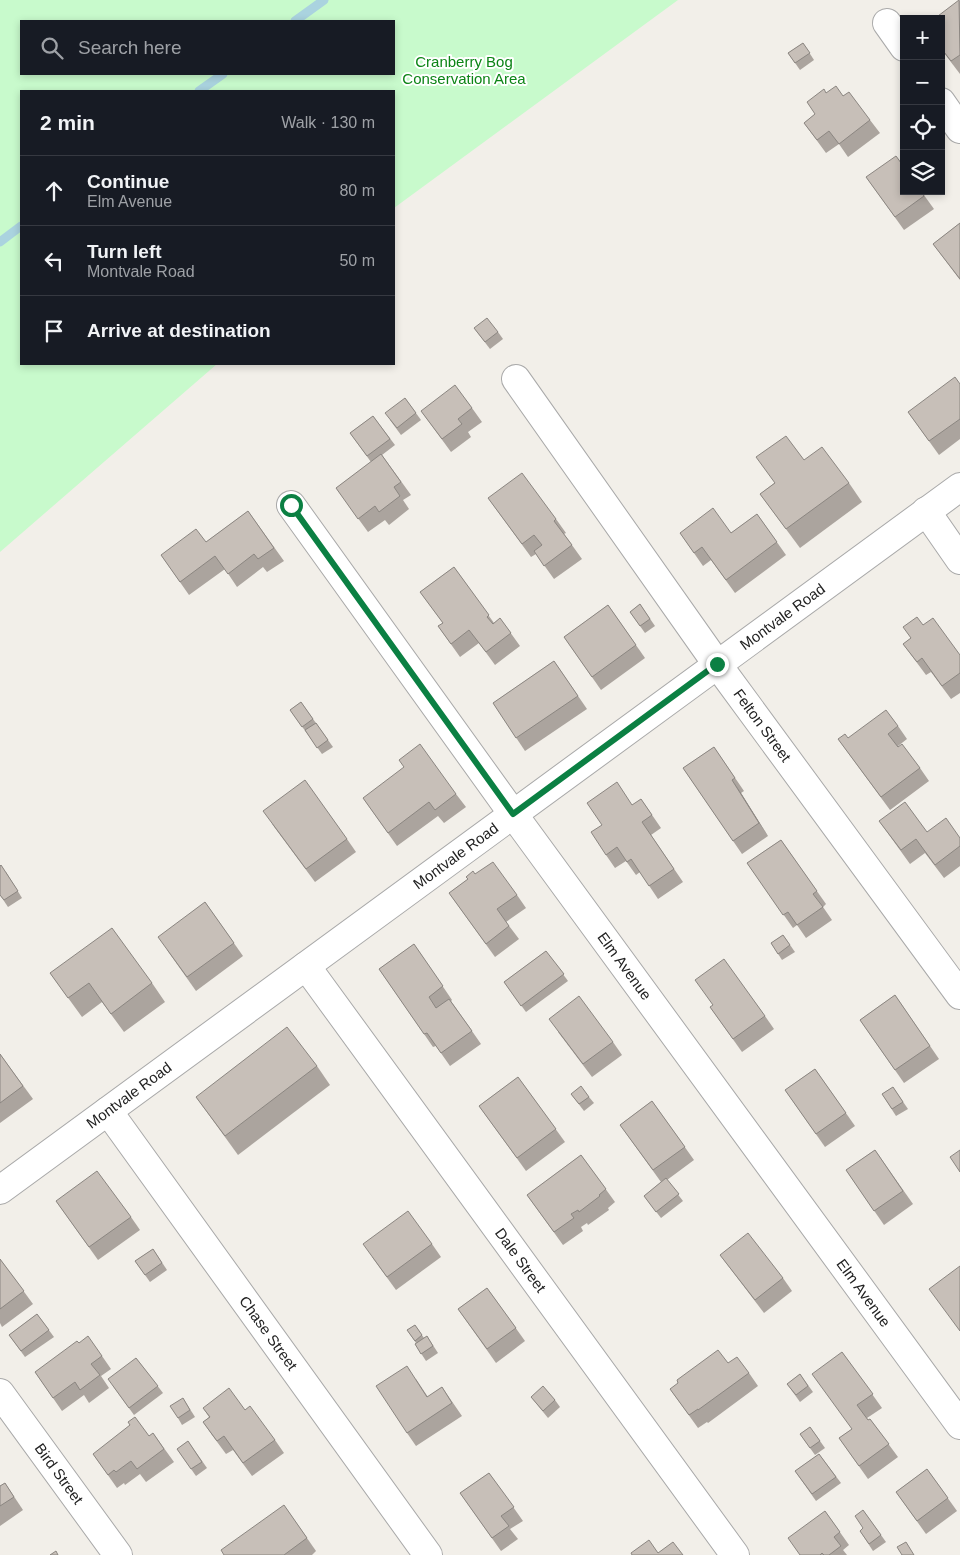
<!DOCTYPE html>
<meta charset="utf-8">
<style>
body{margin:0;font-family:Helvetica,sans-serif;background:#242831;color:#f1f3f6}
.controls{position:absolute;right:15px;top:15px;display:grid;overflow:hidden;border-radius:0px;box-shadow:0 2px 8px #0003}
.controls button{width:45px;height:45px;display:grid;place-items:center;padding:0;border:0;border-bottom:1px solid #363941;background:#171b24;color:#f1f3f6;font:25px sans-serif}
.stop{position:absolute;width:15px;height:15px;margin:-11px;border:4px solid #0b8043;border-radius:50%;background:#fff}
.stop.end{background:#0b8043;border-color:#fff;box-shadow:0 1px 5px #0008}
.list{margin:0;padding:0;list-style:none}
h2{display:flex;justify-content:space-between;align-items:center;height:65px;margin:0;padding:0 20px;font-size:21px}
h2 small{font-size:16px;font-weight:400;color:#9ea1a6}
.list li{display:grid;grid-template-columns:32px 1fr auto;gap:15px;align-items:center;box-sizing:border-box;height:70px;padding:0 20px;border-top:1px solid #363941}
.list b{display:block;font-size:19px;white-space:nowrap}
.list p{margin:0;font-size:16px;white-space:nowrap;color:#9ea1a6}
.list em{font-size:16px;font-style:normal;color:#9ea1a6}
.icon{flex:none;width:28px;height:28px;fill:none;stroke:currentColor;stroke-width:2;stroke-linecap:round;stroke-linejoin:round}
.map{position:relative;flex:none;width:960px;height:1555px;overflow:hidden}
.search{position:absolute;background:#171b24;box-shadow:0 2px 8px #0003;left:20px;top:20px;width:375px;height:55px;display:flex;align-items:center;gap:12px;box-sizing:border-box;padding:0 18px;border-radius:0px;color:#9ea1a6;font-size:19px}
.panel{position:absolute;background:#171b24;box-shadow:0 2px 8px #0003;left:20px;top:90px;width:375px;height:275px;border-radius:0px}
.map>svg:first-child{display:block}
</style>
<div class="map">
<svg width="960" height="1555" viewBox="0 0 960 1555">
<rect width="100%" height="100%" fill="#f2efe9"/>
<path fill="#c8facc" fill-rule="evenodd" d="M0 0H678L394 208V91H21V364H217L0 552ZM21 21H394V74H21Z"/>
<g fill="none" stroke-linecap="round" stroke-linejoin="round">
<g stroke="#aad3df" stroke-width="9">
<polyline points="295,21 324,0"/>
<polyline points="199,91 223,74"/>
<polyline points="0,242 21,226"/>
</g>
<defs>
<g id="minor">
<polyline points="887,23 904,47"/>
<polyline points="941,102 960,129"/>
<path id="s1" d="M516 379 717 664 960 995"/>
<path id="s2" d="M291 505 513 814 960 1425"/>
<polyline points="926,511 960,560"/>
<path id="s3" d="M306 966 735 1555"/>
<path id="s4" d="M108 1111 428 1555"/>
<path id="s5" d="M0 1190 960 487"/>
<path id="s6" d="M0 1393 118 1555"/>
</g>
</defs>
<use href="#minor" stroke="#a9a9a9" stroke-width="30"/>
<use href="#minor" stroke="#fff" stroke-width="28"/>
</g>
<g fill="#aba49e">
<polygon points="960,0 960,74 941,49 941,19"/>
<polygon points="803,43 814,60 800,70 788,53"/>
<polygon points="826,93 843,96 870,120 880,133 848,157 839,144 826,153 804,123 815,114"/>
<polygon points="866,177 921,191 934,209 904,230"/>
<polygon points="960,223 960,280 933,244"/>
<polygon points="474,328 498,332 503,339 490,349"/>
<polygon points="960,384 960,439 939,455 908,412"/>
<polygon points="405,398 421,420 401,435 390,420"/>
<polygon points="472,408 482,422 468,432 471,437 451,452 421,411"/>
<polygon points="373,416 395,445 382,455 411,495 403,500 409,509 389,525 385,520 368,532 336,488 371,462 350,433"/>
<polygon points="804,460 849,483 862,502 800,548 760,494"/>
<polygon points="488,498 556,519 566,533 564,534 582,559 554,579 536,554 531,557"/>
<polygon points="248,511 284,561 267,572 263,567 237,587 225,569 189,595 161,555 206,542"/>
<polygon points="757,514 786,555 735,593 711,560 703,566 680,533 731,533"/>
<polygon points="454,567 494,623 500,618 520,646 495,665 479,643 460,657 438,626 443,623 420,592"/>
<polygon points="640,604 655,626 645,633 630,612"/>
<polygon points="608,605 645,658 601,690 564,637"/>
<polygon points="923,625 960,655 960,693 951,699 931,672 926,675 903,644 911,638"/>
<polygon points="554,661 587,709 525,751 493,703"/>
<polygon points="301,702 333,747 322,754 290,710"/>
<polygon points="898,726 907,739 898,746 920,768 929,781 890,810 838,739 848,738"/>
<polygon points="714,747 744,791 741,793 768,836 742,854 683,768"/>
<polygon points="456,794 466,807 444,823 438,816 397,846 363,798"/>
<polygon points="641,799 661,828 651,835 683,882 658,899 640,872 636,875 626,861 615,868 606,855 633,805"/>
<polygon points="879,821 927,832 960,838 960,866 944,878 925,853 910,864"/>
<polygon points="272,824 347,839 356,852 315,882"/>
<polygon points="781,840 826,904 823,907 832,920 806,938 797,925 793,928 747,863"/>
<polygon points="6,872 22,898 8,907 0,895"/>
<polygon points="475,874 517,895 526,908 506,922 519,939 495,957 449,893"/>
<polygon points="205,902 243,956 196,991 167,950"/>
<polygon points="783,935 795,952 782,960 771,943"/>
<polygon points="414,944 452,1000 451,1001 481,1044 450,1066 436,1046 433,1047 379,969"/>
<polygon points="546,951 568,981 526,1012 504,982"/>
<polygon points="50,973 152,983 165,1002 124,1032 102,1002 82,1017"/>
<polygon points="895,995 939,1059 904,1083 860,1020"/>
<polygon points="710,1007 765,1016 774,1029 742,1052"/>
<polygon points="558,1032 613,1042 622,1055 592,1077"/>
<polygon points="0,1054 33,1099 0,1123"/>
<polygon points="317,1066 330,1085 238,1155 196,1097"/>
<polygon points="815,1069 855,1126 825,1147 785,1090"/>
<polygon points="518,1077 565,1142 526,1171 479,1106"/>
<polygon points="893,1087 908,1109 896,1116 882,1094"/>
<polygon points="571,1094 589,1097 594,1103 584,1111"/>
<polygon points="652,1101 694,1160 667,1180 683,1201 661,1218 644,1196 661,1182 620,1125"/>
<polygon points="875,1150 913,1204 884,1225 846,1170"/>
<polygon points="581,1155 615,1202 608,1208 609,1210 588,1225 587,1223 581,1227 583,1231 563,1245 527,1195"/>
<polygon points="56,1201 131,1217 140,1230 98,1260"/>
<polygon points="432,1244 441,1257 396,1290 372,1257"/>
<polygon points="153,1249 167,1270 150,1282 135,1261"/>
<polygon points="720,1255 783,1278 792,1291 764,1313"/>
<polygon points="0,1259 33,1304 2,1327 0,1323"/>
<polygon points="487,1288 525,1341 496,1363 458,1309"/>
<polygon points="37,1314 54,1337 25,1357 9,1335"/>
<polygon points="415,1325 424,1338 427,1336 438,1353 426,1361 415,1344 416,1343 407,1330"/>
<polygon points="79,1343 102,1356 111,1369 101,1376 109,1388 89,1403 84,1395 62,1411 35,1372"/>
<polygon points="842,1352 882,1408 867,1418 868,1420 870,1419 898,1457 868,1479 839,1438 852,1429"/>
<polygon points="136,1358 163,1393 134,1415 113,1386"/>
<polygon points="728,1363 749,1373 758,1386 708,1423 707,1422 698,1428 670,1389"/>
<polygon points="800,1374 813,1392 800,1402 787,1384"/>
<polygon points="416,1379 428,1397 442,1387 462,1416 416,1446 407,1433"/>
<polygon points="531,1397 555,1400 560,1407 548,1418"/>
<polygon points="183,1398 195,1417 182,1425 178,1418"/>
<polygon points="203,1408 245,1410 275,1440 284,1453 252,1476 233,1450 226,1454 212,1435 203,1422 209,1417"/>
<polygon points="810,1427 825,1448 815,1455 800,1434"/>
<polygon points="153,1433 174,1462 146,1482 140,1474 125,1485 124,1483 117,1488 93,1454 149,1436"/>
<polygon points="188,1441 207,1468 196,1476 177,1449"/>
<polygon points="819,1454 841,1483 816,1501 795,1471"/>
<polygon points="927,1469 957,1511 926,1534 896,1492"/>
<polygon points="489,1473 523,1521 510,1529 518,1539 501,1551 460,1493"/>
<polygon points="5,1483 23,1510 0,1526 0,1486"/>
<polygon points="284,1505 316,1551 312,1555 224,1555"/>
<polygon points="863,1510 886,1542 873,1551 860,1531 863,1528"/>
<polygon points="825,1511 849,1545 843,1550 847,1555 800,1555"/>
</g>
<polygon fill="#8b8681" points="732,780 741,793 768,836 759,823"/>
<g fill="#c7bfb8" stroke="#8b8681">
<polygon points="959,0 960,55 951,61 941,48 941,19 934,19"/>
<polygon points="803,43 810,53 795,63 788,53"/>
<polygon points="836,86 843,96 849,92 870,120 839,144 829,131 817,140 804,123 815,114 807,102 824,89 826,93"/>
<polygon points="896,156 904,167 904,191 921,191 924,196 895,217 866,177"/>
<polygon points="960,223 960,279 933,244"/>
<polygon points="487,318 498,332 485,342 474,328"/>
<polygon points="955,377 960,384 960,419 929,441 908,412"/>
<polygon points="455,385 472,408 458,419 462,424 442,439 421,411"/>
<polygon points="405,398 416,413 397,428 385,413"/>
<polygon points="373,416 390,439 367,456 350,433"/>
<polygon points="786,436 804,460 822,447 849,483 786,529 760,494 775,483 756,457"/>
<polygon points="381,454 401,482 394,487 400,496 379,512 375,506 358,519 336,488"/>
<polygon points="522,473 556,519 554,521 572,545 544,566 534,551 542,545 534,535 522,544 488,498"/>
<polygon points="713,508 731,533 757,514 777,542 726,580 702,547 694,553 680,533"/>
<polygon points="248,511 274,548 258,559 254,554 228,574 215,556 180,582 161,555 196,529 206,542"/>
<polygon points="454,567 489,615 487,617 493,624 500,618 511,633 486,652 469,630 451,644 438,626 443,623 420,592"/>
<polygon points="640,604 650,619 640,626 630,612"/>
<polygon points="608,605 636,645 592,677 564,637"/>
<polygon points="917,617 923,625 933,618 960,655 960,673 942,686 922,658 917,662 903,644 911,638 903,627"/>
<polygon points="554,661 578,696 516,738 493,703"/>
<polygon points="301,702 313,719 302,727 290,710"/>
<polygon points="886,710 898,726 888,734 898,747 902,744 920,768 881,797 838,739 845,734 848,738"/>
<polygon points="316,723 328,740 317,748 305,730"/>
<polygon points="420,744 456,794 435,810 429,802 388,833 363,798 404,767 399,760"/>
<polygon points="714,747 735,778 732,780 759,823 733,841 683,768"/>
<polygon points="305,780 347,839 306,869 263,811"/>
<polygon points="617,782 632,805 641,799 652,815 642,822 674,869 649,886 631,859 627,862 617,847 606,855 591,832 602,825 587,803"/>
<polygon points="905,802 927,832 946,818 960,838 960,846 935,865 916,839 901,850 879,821"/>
<polygon points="781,840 817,891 813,894 823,907 797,925 788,912 783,915 747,863"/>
<polygon points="493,862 517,895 497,909 509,926 486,944 449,893 468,879 466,877 473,871 475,874"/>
<polygon points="1,865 18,891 4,900 0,895 0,866"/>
<polygon points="205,902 234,943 187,977 158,937"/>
<polygon points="112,928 152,983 111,1014 89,983 68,998 50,973"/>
<polygon points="783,935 790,945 778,954 771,943"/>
<polygon points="414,944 443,986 429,997 436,1008 449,999 472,1031 441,1053 427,1033 424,1034 379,969"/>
<polygon points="546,951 564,974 521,1006 504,982"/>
<polygon points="724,959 765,1016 733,1039 710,1007 713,1005 695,980"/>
<polygon points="895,995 930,1046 895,1070 860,1020"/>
<polygon points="579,996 613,1042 583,1064 549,1019"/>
<polygon points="287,1027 317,1066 225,1136 196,1097"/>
<polygon points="0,1054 23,1086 0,1103"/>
<polygon points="815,1069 846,1113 816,1134 785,1090"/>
<polygon points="518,1077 556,1129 517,1158 479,1106"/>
<polygon points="581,1086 589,1097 579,1104 571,1094"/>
<polygon points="893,1087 903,1102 892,1109 882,1094"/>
<polygon points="652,1101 685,1147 653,1170 620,1125"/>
<polygon points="875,1150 903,1191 874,1211 846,1170"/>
<polygon points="960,1150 960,1172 950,1157"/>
<polygon points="581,1155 606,1189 599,1195 600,1196 579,1212 578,1210 571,1214 574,1218 554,1232 527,1195"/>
<polygon points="97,1171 131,1217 89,1247 56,1201"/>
<polygon points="666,1178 679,1194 656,1212 644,1196"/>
<polygon points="408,1211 432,1244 387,1277 363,1244"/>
<polygon points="748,1233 783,1278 755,1300 720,1255"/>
<polygon points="153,1249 162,1263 145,1275 135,1261"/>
<polygon points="0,1259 24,1291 0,1309"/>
<polygon points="960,1266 960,1331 929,1289"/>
<polygon points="487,1288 516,1328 487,1349 458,1309"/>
<polygon points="37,1314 49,1330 21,1351 9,1335"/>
<polygon points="415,1325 422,1335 415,1341 407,1330"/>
<polygon points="88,1336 102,1356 91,1364 100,1375 80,1390 75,1382 53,1398 35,1372 77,1341 79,1343"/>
<polygon points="427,1336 433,1346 421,1354 415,1344"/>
<polygon points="718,1350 728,1363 737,1357 749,1373 698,1410 698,1409 689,1415 670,1389 678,1383 677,1380"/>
<polygon points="842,1352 873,1394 857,1405 868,1420 870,1419 889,1444 859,1466 839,1438 852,1429 812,1374"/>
<polygon points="136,1358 158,1386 129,1408 108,1379"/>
<polygon points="407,1366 427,1397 442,1387 452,1403 407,1433 376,1386"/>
<polygon points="800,1374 808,1386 796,1395 787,1384"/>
<polygon points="543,1386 555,1400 543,1411 531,1397"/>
<polygon points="229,1388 245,1410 250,1406 275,1440 243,1463 224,1436 217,1441 203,1422 210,1417 203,1408"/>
<polygon points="183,1398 190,1410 178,1418 170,1406"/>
<polygon points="135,1417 149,1436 153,1433 164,1449 137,1469 131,1461 116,1472 114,1470 108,1475 93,1454 130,1425 128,1422"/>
<polygon points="810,1427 820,1441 810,1448 800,1434"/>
<polygon points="188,1441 202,1462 191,1469 177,1449"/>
<polygon points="819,1454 836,1477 812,1494 795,1471"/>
<polygon points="927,1469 948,1498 917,1521 896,1492"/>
<polygon points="489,1473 514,1507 501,1516 509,1526 492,1538 460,1493"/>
<polygon points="5,1483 14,1497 0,1506 0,1486"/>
<polygon points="284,1505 307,1538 284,1555 224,1555 221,1550"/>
<polygon points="863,1510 881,1535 869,1544 860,1531 863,1528 855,1516"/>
<polygon points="825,1511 840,1532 834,1537 841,1546 829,1555 824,1555 822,1553 820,1555 800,1555 788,1538"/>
<polygon points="649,1540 658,1553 673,1542 683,1555 632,1555 631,1553"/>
<polygon points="906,1542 914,1555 902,1555 897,1547"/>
<polygon points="56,1551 58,1555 50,1555"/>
</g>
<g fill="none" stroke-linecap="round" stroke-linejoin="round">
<polyline stroke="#0b8043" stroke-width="6" points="291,505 513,814 717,664"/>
</g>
<g text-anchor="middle" stroke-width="4" stroke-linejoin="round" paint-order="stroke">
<g font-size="15" fill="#0c8416" stroke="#fff">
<text x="464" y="67">Cranberry Bog<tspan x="464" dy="17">Conservation Area</tspan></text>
</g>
<g font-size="15" fill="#222" stroke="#fff">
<text dy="5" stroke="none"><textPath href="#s5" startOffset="970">Montvale Road</textPath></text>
<text dy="5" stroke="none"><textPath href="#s1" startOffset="425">Felton Street</textPath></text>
<text dy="5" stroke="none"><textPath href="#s5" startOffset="565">Montvale Road</textPath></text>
<text dy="5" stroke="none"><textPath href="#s2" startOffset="569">Elm Avenue</textPath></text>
<text dy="5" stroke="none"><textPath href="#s5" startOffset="160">Montvale Road</textPath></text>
<text dy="5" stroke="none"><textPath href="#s3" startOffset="364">Dale Street</textPath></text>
<text dy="5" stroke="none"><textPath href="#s2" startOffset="974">Elm Avenue</textPath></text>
<text dy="5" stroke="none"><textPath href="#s4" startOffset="274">Chase Street</textPath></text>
<text dy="5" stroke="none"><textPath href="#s6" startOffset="100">Bird Street</textPath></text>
</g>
</g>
</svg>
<div class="controls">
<button>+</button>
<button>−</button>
<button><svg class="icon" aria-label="locate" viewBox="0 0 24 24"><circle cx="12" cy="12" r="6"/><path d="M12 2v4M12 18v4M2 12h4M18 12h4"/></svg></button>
<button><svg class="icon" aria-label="layers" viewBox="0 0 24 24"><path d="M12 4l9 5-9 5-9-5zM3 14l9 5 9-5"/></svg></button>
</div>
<div class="stop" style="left:291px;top:505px"></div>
<div class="stop end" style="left:717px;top:664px"></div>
<div class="search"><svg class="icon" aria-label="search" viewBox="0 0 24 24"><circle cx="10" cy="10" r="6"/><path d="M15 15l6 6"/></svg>Search here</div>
<section class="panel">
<h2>2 min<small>Walk · 130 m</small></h2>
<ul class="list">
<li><svg class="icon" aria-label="ahead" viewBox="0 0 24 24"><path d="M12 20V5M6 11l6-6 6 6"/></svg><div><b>Continue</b><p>Elm Avenue</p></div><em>80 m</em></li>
<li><svg class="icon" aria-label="left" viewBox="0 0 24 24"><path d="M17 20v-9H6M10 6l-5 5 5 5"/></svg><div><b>Turn left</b><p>Montvale Road</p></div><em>50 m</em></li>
<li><svg class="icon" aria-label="arrive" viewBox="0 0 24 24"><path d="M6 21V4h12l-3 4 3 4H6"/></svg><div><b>Arrive at destination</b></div></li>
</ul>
</section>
</div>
